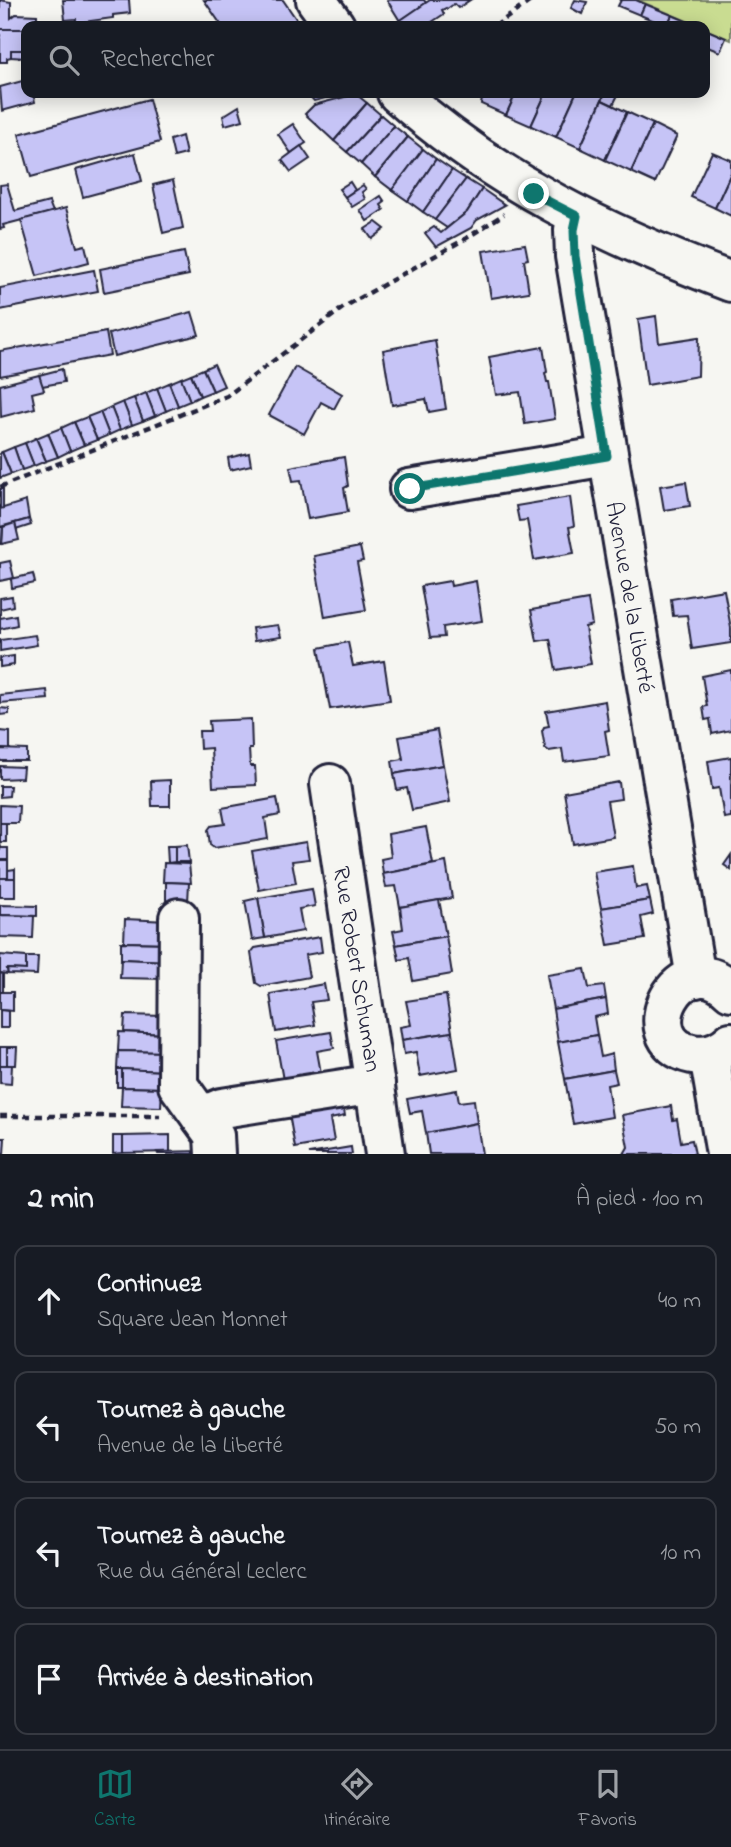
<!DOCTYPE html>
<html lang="fr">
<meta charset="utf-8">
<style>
body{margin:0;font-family:"Indie Flower",sans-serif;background:#20242c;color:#f1f3f6}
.stop{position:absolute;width:21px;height:21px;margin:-16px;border:5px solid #0f766e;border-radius:50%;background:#fff}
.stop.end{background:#0f766e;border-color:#fff;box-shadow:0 2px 7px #0008}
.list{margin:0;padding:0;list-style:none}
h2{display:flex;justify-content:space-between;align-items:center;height:91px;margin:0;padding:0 28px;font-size:30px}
h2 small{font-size:23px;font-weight:400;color:#9ea1a6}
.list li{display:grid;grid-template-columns:46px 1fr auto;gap:21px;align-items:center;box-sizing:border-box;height:112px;margin:0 14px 14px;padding:0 14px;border:2px solid #363941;border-radius:14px}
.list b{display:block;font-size:26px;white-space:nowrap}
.list p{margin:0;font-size:23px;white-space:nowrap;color:#9ea1a6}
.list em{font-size:23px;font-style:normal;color:#9ea1a6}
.icon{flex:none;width:38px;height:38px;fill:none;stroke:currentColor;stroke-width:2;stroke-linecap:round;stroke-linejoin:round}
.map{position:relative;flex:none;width:731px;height:1154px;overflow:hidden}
.search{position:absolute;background:#171b24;box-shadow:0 4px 18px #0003;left:21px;right:21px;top:21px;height:77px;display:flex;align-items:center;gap:18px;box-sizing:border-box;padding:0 24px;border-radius:14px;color:#9ea1a6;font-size:26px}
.sheet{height:595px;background:#171b24}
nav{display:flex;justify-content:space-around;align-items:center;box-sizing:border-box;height:98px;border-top:2px solid #363941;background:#171b24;font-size:19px;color:#9ea1a6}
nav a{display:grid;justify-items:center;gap:4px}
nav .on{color:#0f766e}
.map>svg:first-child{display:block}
</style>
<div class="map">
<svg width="731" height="1154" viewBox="0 0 731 1154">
<rect width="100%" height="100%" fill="#f6f6f2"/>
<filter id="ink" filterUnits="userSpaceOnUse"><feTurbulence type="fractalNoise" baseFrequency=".0143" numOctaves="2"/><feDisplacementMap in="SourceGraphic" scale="14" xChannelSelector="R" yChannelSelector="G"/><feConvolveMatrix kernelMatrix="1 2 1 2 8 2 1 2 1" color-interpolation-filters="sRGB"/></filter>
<g filter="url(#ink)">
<polygon fill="#c9dc91" stroke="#767f66" stroke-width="2" points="637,0 731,0 731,40 705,29 705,26 699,26"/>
<g fill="#c6c4f6" stroke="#22223b" stroke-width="2">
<polygon points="0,0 11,2 11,18 16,14 37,15 37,26 26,26 26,29 0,29"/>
<polygon points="63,0 129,0 130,13 113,15 113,18 76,23 76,19 65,20"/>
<polygon points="204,0 283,0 301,26 222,26"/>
<polygon points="387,0 424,0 426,3 400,21"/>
<polygon points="430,0 470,0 458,8 454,4 447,9 446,8 442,10 444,14 426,26 392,26"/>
<polygon points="575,0 587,2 582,14 571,8"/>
<polygon points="621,0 636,0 645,4 640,15 618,6"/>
<polygon points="645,4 672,15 667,26 640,15"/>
<polygon points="672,15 698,26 667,26"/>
<polygon points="0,29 26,29 26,50 11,50 11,57 7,58 7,62 0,62"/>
<polygon points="705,29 726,38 720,52 705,46"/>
<polygon points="11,50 26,50 26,58 11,57"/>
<polygon points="26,80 26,93 33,93 35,102 2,111 0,87"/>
<polygon points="307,93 346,93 314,101"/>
<polygon points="470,93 516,93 506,115 481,104 482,99"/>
<polygon points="516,93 546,93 531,126 506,115"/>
<polygon points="546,93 576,93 556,137 531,126"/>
<polygon points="576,93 605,93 580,148 556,137"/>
<polygon points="605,93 619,93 613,105 602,100"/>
<polygon points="356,94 367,103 334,141 305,114 314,105"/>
<polygon points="149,99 160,142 31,177 19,134"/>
<polygon points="602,100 627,112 605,160 580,148"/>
<polygon points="367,103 381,115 347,152 334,141"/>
<polygon points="239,106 243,120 225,125 223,116"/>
<polygon points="627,112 653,124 631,172 605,160"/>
<polygon points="381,115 394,126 361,164 347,152"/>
<polygon points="293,124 306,143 291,153 278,134"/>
<polygon points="653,124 677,136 655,183 631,172"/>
<polygon points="394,126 408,137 375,177 361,164"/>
<polygon points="182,136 186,154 174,157 170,140"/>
<polygon points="408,137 423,149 392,190 375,177"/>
<polygon points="301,146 310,159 291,172 282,160"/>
<polygon points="423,149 436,159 408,201 392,190"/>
<polygon points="712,152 731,160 731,173 715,208 691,197"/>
<polygon points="135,153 142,181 83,197 76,170"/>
<polygon points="436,159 452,170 423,212 408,201"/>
<polygon points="452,170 466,179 435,220 423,212"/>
<polygon points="731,173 731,216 715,208"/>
<polygon points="466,179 482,189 467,212 447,228 435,220"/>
<polygon points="173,180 183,228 163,233 153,185"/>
<polygon points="350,182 355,190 345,197 339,189"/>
<polygon points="7,184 15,211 49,202 53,212 3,225 4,228 0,229 0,185"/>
<polygon points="363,185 366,189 362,192 365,199 352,207 345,197"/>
<polygon points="482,189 505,205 477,220 471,228 436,247 425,233 434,227 441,233 467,212"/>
<polygon points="381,196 385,202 381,205 384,210 367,221 360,210"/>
<polygon points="66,208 77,247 85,245 89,262 37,276 21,220"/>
<polygon points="376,222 385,229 372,239 365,229"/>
<polygon points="525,244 528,259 524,260 529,292 491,298 483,251"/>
<polygon points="184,252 189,275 104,292 100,269"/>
<polygon points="94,270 98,291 0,310 0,288"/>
<polygon points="192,312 199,335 114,356 109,334"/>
<polygon points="656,316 659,343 699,337 698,376 647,385 638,319"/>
<polygon points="106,332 110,355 0,376 0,351"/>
<polygon points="435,340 446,409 429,412 426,399 392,405 383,350"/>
<polygon points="543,347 547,372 545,373 547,382 549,382 555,419 525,424 520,392 496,395 489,357"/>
<polygon points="214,364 224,386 213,391 203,369"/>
<polygon points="295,367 342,394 334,409 321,402 304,434 269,415"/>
<polygon points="62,369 64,382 42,386 39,375"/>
<polygon points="203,369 213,391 200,396 191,374"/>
<polygon points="191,374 200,396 190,401 181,378"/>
<polygon points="39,375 44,390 32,393 35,408 1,417 0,385"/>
<polygon points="181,378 190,401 178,406 169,383"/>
<polygon points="169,383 178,406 166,411 157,388"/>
<polygon points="157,388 166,411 155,416 146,393"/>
<polygon points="146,393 155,416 143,421 134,398"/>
<polygon points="134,398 143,421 132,425 123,402"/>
<polygon points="123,402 132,425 120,430 111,407"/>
<polygon points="111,407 120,430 109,435 100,412"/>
<polygon points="100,412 109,435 97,440 87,417"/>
<polygon points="87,417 97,440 84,445 74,422"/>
<polygon points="74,422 84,445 70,451 61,428"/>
<polygon points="61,428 70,451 58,457 48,433"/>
<polygon points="48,433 58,457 46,461 36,438"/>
<polygon points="36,438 46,461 34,466 25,443"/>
<polygon points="25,443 34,466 22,470 14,447"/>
<polygon points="14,447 22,470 11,474 2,452"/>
<polygon points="2,452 11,474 0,478 0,453"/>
<polygon points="249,453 251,465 230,470 228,458"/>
<polygon points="344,457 348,486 344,488 348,512 308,519 301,480 293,481 290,467"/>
<polygon points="686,482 690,506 664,510 660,486"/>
<rect x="0" y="489" width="3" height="20"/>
<polygon points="570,497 574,526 569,527 574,553 534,560 527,520 519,521 516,506"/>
<polygon points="26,501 29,519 0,527 0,509"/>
<polygon points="29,519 31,525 16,530 15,523"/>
<polygon points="15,523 19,540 2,544 3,527"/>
<polygon points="0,527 3,527 2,544 0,544"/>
<polygon points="360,547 363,561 357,562 366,610 325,617 314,556"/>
<polygon points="10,561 14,578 0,581 0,563"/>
<polygon points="33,574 35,583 12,588 11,579"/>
<polygon points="450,581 451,586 476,581 482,621 443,627 444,637 430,638 421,586"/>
<polygon points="724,590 731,628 731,643 692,649 687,615 673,616 671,599"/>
<polygon points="12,596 13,606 0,609 0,617 0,598"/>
<polygon points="588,600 592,625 585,627 591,664 556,670 550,639 537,641 531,610"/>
<polygon points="16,615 17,625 0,629 0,634 0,618"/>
<polygon points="278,625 281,637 254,641 252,628"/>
<polygon points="35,635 37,645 0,651 0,640"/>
<polygon points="348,642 353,666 384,661 390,700 330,709 319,648"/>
<polygon points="14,656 14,665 0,667 0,658"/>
<polygon points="731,670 731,730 712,734 710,719 705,720 703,707 707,706 702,676"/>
<polygon points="47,690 48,699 0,703 0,695"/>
<polygon points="605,701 609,730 605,731 609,756 564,762 562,749 549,751 545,748 542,731 544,727 549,726 546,711"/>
<polygon points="0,708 9,709 9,714 0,715"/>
<polygon points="251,719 252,749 249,749 250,766 255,766 256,785 213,787 211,748 200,749 199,731 210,731 209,721"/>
<polygon points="437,730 443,765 394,774 392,761 403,759 399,737"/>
<polygon points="0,731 10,732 10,750 0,749"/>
<polygon points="0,749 27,750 27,761 0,761"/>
<polygon points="731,757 731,817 724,818 719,788 712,789 708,761"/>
<polygon points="443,765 450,802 412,810 407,788 397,790 394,774"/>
<polygon points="0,766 23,767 22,778 0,779"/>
<polygon points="170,780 170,806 152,806 151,781"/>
<polygon points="619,782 621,799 607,801 613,837 573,844 564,792"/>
<polygon points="0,786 10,786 9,796 0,797"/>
<polygon points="277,798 280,815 265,818 268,839 214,848 210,845 208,830 211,826 225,824 222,808"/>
<polygon points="0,805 19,806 18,823 0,823"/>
<rect x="0" y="823" width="6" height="19"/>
<polygon points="426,827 433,864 383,874 381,859 391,857 388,834"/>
<polygon points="0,842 1,848 8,848 8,860 0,860"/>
<polygon points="306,842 309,859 292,861 296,883 259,890 252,851"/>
<polygon points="187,845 189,862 175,862 175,846"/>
<polygon points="167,846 175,846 175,862 168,863"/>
<polygon points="731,855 731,870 724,865"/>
<rect x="0" y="860" width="8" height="18"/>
<polygon points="446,862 452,898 400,907 396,886 386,887 383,874"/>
<polygon points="164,863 189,864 191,883 163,882"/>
<polygon points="633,866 636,888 647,886 650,900 601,908 594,872"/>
<polygon points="15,869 15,878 8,878 8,870"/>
<rect x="0" y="878" width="15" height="19"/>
<polygon points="166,882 189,883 188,902 166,902"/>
<polygon points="312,889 315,906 299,909 303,931 265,938 258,898"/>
<polygon points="258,898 265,938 252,940 245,901"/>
<polygon points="439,900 446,936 396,945 393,931 403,929 400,907"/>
<polygon points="650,900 653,914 641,917 645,939 608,945 601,908"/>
<polygon points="0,905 37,906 37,916 0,915"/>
<polygon points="0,915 34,916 33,938 0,937"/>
<polygon points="125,919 168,921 167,943 124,942"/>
<polygon points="446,936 452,974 413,981 409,958 399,960 396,945"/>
<polygon points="320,937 322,952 305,955 309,977 261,986 256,983 251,953 255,948"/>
<polygon points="121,942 167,943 166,961 121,959"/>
<polygon points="0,955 26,957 26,970 7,969 8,974 0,973"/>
<polygon points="26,957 38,957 37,975 8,974 7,969 26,970"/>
<polygon points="121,959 166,961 166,979 120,978"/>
<polygon points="585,969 589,988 604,986 606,999 553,1009 547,975"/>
<polygon points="0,973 3,974 3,992 0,992"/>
<polygon points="324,984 327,1000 311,1002 315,1025 276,1032 270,994"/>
<polygon points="0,992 13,992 13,1011 0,1010"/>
<polygon points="446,995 452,1032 402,1040 400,1027 411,1025 406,1001"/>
<polygon points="606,999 608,1014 594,1017 597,1035 558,1042 553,1009"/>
<polygon points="0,1010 8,1011 8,1028 0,1028"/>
<polygon points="125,1015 165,1016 165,1034 124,1032"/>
<polygon points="119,1032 165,1034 164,1052 118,1051"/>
<polygon points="331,1032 334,1048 317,1051 321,1073 283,1080 276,1041"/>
<polygon points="452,1032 458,1069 420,1076 416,1052 404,1054 402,1040"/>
<polygon points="597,1035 601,1057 612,1054 614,1070 565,1079 558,1042"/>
<rect x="0" y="1047" width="7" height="18"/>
<polygon points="7,1047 17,1047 16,1065 7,1065"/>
<polygon points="118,1051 164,1052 163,1071 117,1069"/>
<polygon points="0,1065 12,1065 11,1084 0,1083"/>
<rect x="117" y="1069" width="5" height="18"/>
<polygon points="122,1069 163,1071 162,1088 122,1087"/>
<polygon points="614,1070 617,1083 607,1085 612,1117 573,1124 565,1079"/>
<polygon points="122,1087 162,1088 161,1107 121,1106"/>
<polygon points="457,1090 459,1102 474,1100 477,1123 426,1133 422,1111 410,1113 407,1099"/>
<polygon points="342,1098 345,1116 330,1119 334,1141 295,1148 288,1108"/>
<polygon points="671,1106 673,1120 677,1119 681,1142 692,1140 695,1154 624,1154 628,1147 622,1115"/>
<polygon points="477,1123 482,1154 429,1154 426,1133"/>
<polygon points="170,1135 170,1152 123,1153 123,1136"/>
<polygon points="113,1136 123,1136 123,1153 113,1154"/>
<polygon points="0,1138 5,1138 4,1154 0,1154"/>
<polygon points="351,1147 352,1154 309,1154"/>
<polygon points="202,1151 202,1154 158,1154 157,1152"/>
</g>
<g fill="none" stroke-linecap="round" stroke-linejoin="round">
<defs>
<g id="minor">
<polyline points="316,0 335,26"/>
<path d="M397 93C498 183 605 234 731 282"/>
<polyline points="577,216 574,230 575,256 696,978"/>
<polyline points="409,489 607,456"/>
<polyline points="330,784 385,1154"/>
<polyline points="179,918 178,1085 201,1117 222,1108 375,1084"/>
<path d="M731 991C680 940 630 1041 692 1054 707 1057 720 1052 731 1042"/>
<polyline points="709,1055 726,1154"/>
<polyline points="201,1117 214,1135 215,1154"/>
</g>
</defs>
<use href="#minor" stroke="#22223b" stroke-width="44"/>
<g stroke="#22223b" stroke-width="4.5" stroke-dasharray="7 5" stroke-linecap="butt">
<polyline points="495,26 532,0"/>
<polyline points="0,487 227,396 344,307 465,239 504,214"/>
<polyline points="0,1116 160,1116"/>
</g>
<use href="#minor" stroke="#f6f6f2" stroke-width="38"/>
</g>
</g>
<g fill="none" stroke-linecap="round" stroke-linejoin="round" filter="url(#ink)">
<polyline stroke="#0f766e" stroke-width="9" points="410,489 607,456 575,256 574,230 577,216 534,194"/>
</g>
<g text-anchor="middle" stroke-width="7" stroke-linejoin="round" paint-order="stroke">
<g font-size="24" fill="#22223b" stroke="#f6f6f2">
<text transform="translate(631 597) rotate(80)" y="8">Avenue de la Liberté</text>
<text transform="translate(358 969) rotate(81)" y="8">Rue Robert Schuman</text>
</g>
</g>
</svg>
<div class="stop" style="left:410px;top:489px"></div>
<div class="stop end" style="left:534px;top:194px"></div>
<div class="search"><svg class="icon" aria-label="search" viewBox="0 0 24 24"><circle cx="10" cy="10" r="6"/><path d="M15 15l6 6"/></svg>Rechercher</div>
</div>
<section class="sheet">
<h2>2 min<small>À pied · 100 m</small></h2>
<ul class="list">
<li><svg class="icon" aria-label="ahead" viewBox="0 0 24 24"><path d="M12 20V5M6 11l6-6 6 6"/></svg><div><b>Continuez</b><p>Square Jean Monnet</p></div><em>40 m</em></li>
<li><svg class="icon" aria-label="left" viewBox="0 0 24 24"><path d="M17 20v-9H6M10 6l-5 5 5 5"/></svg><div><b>Tournez à gauche</b><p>Avenue de la Liberté</p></div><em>50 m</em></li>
<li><svg class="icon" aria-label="left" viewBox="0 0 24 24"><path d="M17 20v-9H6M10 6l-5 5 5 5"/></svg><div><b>Tournez à gauche</b><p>Rue du Général Leclerc</p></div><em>10 m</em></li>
<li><svg class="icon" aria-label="arrive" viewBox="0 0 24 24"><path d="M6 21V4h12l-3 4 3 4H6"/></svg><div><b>Arrivée à destination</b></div></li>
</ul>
</section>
<nav>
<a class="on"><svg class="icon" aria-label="map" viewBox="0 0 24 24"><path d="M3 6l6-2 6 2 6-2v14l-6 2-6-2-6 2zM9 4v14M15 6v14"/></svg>Carte</a>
<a><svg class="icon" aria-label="directions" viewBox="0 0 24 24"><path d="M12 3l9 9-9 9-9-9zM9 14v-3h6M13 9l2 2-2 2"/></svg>Itinéraire</a>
<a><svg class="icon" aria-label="saved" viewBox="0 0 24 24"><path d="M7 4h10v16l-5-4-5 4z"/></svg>Favoris</a>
</nav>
